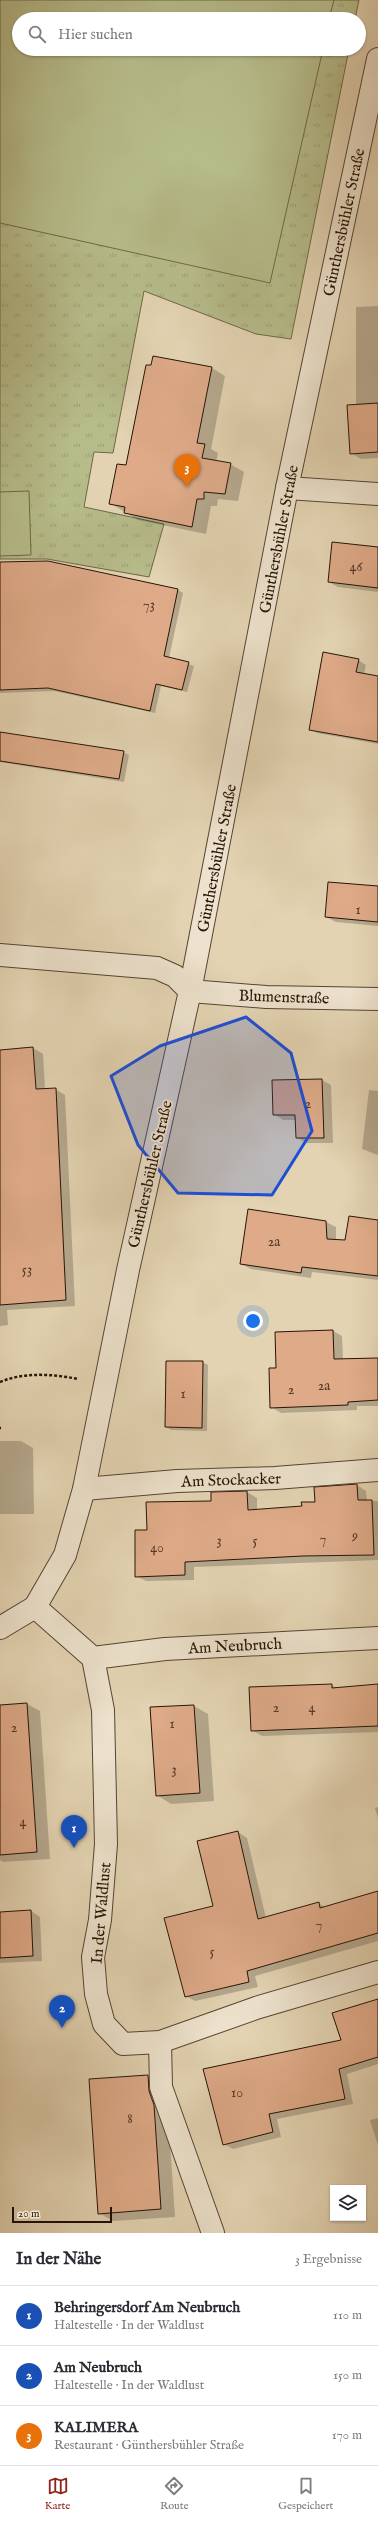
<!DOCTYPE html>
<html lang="de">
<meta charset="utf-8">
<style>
body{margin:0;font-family:"IM FELL English",serif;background:#f2f2f3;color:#2b2b33}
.controls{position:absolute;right:12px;bottom:12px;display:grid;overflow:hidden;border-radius:0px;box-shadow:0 1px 3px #0004}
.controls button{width:36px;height:36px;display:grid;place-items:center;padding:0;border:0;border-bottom:1px solid #e1e1e2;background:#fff;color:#2b2b33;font:20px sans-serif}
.scale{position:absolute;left:12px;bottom:10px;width:100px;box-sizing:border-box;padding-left:4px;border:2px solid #271407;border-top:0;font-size:11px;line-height:14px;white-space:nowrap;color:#271407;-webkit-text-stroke:3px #ede2cd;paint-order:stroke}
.you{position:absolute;left:253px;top:1321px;width:14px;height:14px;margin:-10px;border:3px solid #fff;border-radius:50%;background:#1a73e8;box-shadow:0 0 0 6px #1a73e833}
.badge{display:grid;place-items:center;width:26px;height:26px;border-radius:50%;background:#8f2418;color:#fff;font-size:13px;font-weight:700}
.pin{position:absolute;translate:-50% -33px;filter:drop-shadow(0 1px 2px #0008)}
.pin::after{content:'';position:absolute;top:21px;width:14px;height:12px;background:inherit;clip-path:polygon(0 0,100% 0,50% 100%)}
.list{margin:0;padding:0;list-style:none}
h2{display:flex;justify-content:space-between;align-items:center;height:52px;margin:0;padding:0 16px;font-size:17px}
h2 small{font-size:13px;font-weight:400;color:#7c7c81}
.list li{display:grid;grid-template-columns:26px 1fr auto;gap:12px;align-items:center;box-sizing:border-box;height:60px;padding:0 16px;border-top:1px solid #e1e1e2}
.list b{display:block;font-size:15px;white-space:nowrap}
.list p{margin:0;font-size:13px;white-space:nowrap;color:#7c7c81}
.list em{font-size:13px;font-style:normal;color:#7c7c81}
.icon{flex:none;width:22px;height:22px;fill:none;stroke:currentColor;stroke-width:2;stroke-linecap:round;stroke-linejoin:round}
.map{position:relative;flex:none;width:378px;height:2233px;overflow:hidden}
.search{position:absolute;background:#fff;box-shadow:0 1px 3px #0004;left:12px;right:12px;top:12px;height:44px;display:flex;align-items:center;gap:10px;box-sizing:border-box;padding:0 14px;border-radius:22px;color:#7c7c81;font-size:15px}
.sheet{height:232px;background:#fff}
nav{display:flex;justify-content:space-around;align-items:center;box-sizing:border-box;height:56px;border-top:1px solid #e1e1e2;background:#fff;font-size:11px;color:#7c7c81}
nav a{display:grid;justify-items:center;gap:2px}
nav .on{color:#8f2418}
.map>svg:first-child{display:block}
</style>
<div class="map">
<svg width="378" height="2233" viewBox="0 0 378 2233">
<defs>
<pattern id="grass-tufts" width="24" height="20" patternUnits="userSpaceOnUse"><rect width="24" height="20" fill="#b6bb8a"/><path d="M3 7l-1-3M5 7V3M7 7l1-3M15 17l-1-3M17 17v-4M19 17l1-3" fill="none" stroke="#9ca076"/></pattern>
</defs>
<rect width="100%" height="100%" fill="#e3d3b2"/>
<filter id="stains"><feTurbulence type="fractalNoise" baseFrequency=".005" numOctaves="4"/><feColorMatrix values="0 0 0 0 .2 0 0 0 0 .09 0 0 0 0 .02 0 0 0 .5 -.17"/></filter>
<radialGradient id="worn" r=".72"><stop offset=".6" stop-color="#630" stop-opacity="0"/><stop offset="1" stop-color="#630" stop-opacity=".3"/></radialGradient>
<polygon fill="url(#grass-tufts)" stroke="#6e6848" points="0,0 359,0 355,19 19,19 19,49 349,49 291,339 256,334 144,291 113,453 94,452 84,507 164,524 149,577 47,559 0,559"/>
<g fill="#b6bb8a" stroke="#6e6848">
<polygon points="0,0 334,0 329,19 19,19 19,49 323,49 270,283 0,223"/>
<polygon points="29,491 31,555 0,556 0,492"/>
</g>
<g fill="#0003">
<polygon points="378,306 378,458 361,459 351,453 356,405 356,307"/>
<polygon points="212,368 225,376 211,449 218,453 216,462 230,464 244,472 238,501 218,499 217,506 211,506 206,534 138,520 110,503 127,466"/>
<polygon points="378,548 378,592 338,587 329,582"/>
<polygon points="0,563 178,590 183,593 169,658 194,666 187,692 161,686 155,713 54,691 0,693"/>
<polygon points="358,660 366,665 364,674 378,677 378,744 317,733 310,729"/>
<polygon points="0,733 123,752 129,755 124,782 0,762"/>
<polygon points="378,887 378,926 336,922 326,917"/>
<polygon points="33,1048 43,1054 45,1089 55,1089 65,1095 75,1306 7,1310 8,1325 0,1326 0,1051"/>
<polygon points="322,1080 331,1085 333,1143 307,1143 297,1138 296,1120 283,1120 274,1114"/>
<polygon points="369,1090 378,1091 378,1155 362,1149"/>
<polygon points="249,1210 326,1222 336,1227 336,1241 346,1241 378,1221 378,1280 312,1272 311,1278 251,1269 241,1264"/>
<polygon points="333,1331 342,1336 343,1360 378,1359 378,1406 357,1406 357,1410 281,1413 271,1407 277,1370"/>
<polygon points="202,1362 208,1365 207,1431 171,1430 166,1427"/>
<polygon points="0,1441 21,1441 33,1448 34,1514 0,1514"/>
<polygon points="357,1485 366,1491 367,1501 378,1501 378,1560 194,1567 194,1580 146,1581 136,1576 148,1531 213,1502 212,1493 247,1492 257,1498 257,1510 303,1507"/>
<polygon points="331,1685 337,1688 378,1685 378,1732 262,1736 252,1730"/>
<polygon points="27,1704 40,1711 50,1859 3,1862 0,1860 0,1706"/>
<polygon points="194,1706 208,1714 214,1801 171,1804 157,1795"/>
<polygon points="378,1807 378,1818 375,1808"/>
<polygon points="238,1832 247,1838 266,1918 318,1903 325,1907 378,1892 378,1941 255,1976 258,1987 195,2001 186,1996"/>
<polygon points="31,1911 40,1917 42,1961 0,1963 0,1913"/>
<polygon points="378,2000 378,2064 347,2074 353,2104 277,2119 281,2137 233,2149 224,2144 342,2040"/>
<polygon points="148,2076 162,2084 168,2113 175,2217 113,2221 99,2213"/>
<polygon points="378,2118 378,2145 370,2120"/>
</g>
<g fill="#deaa88" stroke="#271407">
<polygon points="153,356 212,367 197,443 205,444 202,458 231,463 225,494 204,492 204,499 197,499 192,527 124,513 125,507 109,504 117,464 126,465 146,365 151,365"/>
<polygon points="378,403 378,452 350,454 347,405"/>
<polygon points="332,542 378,547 378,588 328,582"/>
<polygon points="48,561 178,589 164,656 189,662 182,690 156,684 150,711 48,688 0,690 0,562"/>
<polygon points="323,652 359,659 356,672 378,676 378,742 309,730"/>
<polygon points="0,732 124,751 119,779 0,761"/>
<polygon points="328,882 378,886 378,922 325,917"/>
<polygon points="33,1047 36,1089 56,1088 66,1300 0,1305 0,1050"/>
<polygon points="322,1079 324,1138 296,1138 295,1115 273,1115 272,1080"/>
<polygon points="248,1209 326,1221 327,1239 345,1240 349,1216 378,1220 378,1276 302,1267 301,1273 240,1264"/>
<polygon points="333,1330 334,1359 378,1358 378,1400 348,1402 348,1405 270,1408 269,1368 276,1368 275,1332"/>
<polygon points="166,1361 203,1361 202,1428 165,1427"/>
<polygon points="357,1484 358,1500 372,1500 374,1555 303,1556 185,1562 185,1575 135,1577 135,1530 147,1530 146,1502 211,1501 211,1492 247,1491 248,1510 302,1506 301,1502 315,1502 314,1487"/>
<polygon points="332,1684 332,1688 378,1684 378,1726 251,1731 249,1687"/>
<polygon points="27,1703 37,1852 0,1855 0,1705"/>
<polygon points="194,1705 200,1793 156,1796 150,1707"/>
<polygon points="238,1831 258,1919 319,1902 320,1908 378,1891 378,1933 247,1971 249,1982 185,1997 164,1918 213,1906 197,1841"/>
<polygon points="31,1910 33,1956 0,1958 0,1912"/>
<polygon points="378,1999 378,2057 339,2069 345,2099 269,2114 273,2132 223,2145 203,2069 341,2040 332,2013"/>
<polygon points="148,2075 149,2091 154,2105 161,2209 98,2214 89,2079"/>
</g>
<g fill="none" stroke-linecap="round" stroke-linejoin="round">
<defs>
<g id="minor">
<polyline points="287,488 378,494"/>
<polyline points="0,955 157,968 175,976 190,991 266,997 378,999"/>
<polyline points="84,1489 177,1481 275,1478 378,1470"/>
<polyline points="35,1607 93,1658 103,1710 106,1844 100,1920 93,1957 96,1994 104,2024 123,2044 160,2042 256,2008 378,1972"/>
<polyline points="0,1628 35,1607 65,1555 84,1489 128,1270 190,991 287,488 378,59"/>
<polyline points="93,1658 165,1649 378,1638"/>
<polyline points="160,2042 161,2087 213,2233"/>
</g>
</defs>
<use href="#minor" stroke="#564432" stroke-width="24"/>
<g stroke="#271407" stroke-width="2.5" stroke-dasharray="3 2" stroke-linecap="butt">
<path d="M0 1382C24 1372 53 1374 78 1379"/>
<polyline points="0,1428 1,1428"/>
</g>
<use href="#minor" stroke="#ede2cd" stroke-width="22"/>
</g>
<path fill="#1d4ed8" fill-opacity="0.2" stroke="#1d4ed8" stroke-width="3" stroke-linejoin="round" d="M246 1017 291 1053 312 1131 272 1195 178 1193 138 1145 111 1076 160 1046Z"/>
<g text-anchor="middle" stroke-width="3.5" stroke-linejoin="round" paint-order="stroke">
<g font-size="14" fill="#553a27">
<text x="356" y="571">46</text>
<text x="149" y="609">73</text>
<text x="358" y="914">1</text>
<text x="308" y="1108">2</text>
<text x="274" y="1246">2a</text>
<text x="27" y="1274">53</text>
<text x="324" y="1390">2a</text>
<text x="291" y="1394">2</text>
<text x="183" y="1398">1</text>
<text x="355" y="1540">9</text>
<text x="323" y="1543">7</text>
<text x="219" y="1545">3</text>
<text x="255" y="1545">5</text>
<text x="157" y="1552">40</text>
<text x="276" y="1712">2</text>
<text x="312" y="1712">4</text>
<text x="172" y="1728">1</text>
<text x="14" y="1732">2</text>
<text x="174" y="1774">3</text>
<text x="23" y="1826">4</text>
<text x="319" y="1929">7</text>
<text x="212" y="1956">5</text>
<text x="237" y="2097">10</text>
<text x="130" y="2123">8</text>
</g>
<g font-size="16" fill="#271407" stroke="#ede2cd">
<text transform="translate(343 222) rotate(-78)" y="6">Günthersbühler Straße</text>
<text transform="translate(278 539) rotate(-79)" y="6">Günthersbühler Straße</text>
<text transform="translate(216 858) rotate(-79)" y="6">Günthersbühler Straße</text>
<text transform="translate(284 996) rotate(2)" y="6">Blumenstraße</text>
<text transform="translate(149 1174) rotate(-77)" y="6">Günthersbühler Straße</text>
<text transform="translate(231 1479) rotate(-2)" y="6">Am Stockacker</text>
<text transform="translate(235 1645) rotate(-3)" y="6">Am Neubruch</text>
<text transform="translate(100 1913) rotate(-85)" y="6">In der Waldlust</text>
</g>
</g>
<rect width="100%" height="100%" filter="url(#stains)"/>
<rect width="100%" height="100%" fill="url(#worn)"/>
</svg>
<div class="controls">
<button><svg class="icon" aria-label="layers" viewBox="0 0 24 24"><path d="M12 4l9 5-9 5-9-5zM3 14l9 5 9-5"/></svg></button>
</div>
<div class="scale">20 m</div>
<div class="you"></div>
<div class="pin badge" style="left:74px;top:1848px;background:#1a4fb4">1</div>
<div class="pin badge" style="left:62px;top:2028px;background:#1a4fb4">2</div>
<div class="pin badge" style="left:187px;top:487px;background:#e8710a">3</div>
<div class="search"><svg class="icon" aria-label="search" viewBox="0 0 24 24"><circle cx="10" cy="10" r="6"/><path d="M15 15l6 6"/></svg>Hier suchen</div>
</div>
<section class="sheet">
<h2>In der Nähe<small>3 Ergebnisse</small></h2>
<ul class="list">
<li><span class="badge" style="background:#1a4fb4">1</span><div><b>Behringersdorf Am Neubruch</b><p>Haltestelle · In der Waldlust</p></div><em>110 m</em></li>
<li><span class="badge" style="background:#1a4fb4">2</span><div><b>Am Neubruch</b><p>Haltestelle · In der Waldlust</p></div><em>150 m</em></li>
<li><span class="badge" style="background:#e8710a">3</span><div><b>KALIMERA</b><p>Restaurant · Günthersbühler Straße</p></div><em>170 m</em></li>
</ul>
</section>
<nav>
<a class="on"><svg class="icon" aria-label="map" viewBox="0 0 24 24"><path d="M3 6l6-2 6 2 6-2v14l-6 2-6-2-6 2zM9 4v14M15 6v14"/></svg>Karte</a>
<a><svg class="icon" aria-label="directions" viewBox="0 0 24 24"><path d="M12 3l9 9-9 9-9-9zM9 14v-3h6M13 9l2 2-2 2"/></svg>Route</a>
<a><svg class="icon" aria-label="saved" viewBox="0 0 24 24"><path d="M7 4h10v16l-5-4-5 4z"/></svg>Gespeichert</a>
</nav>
